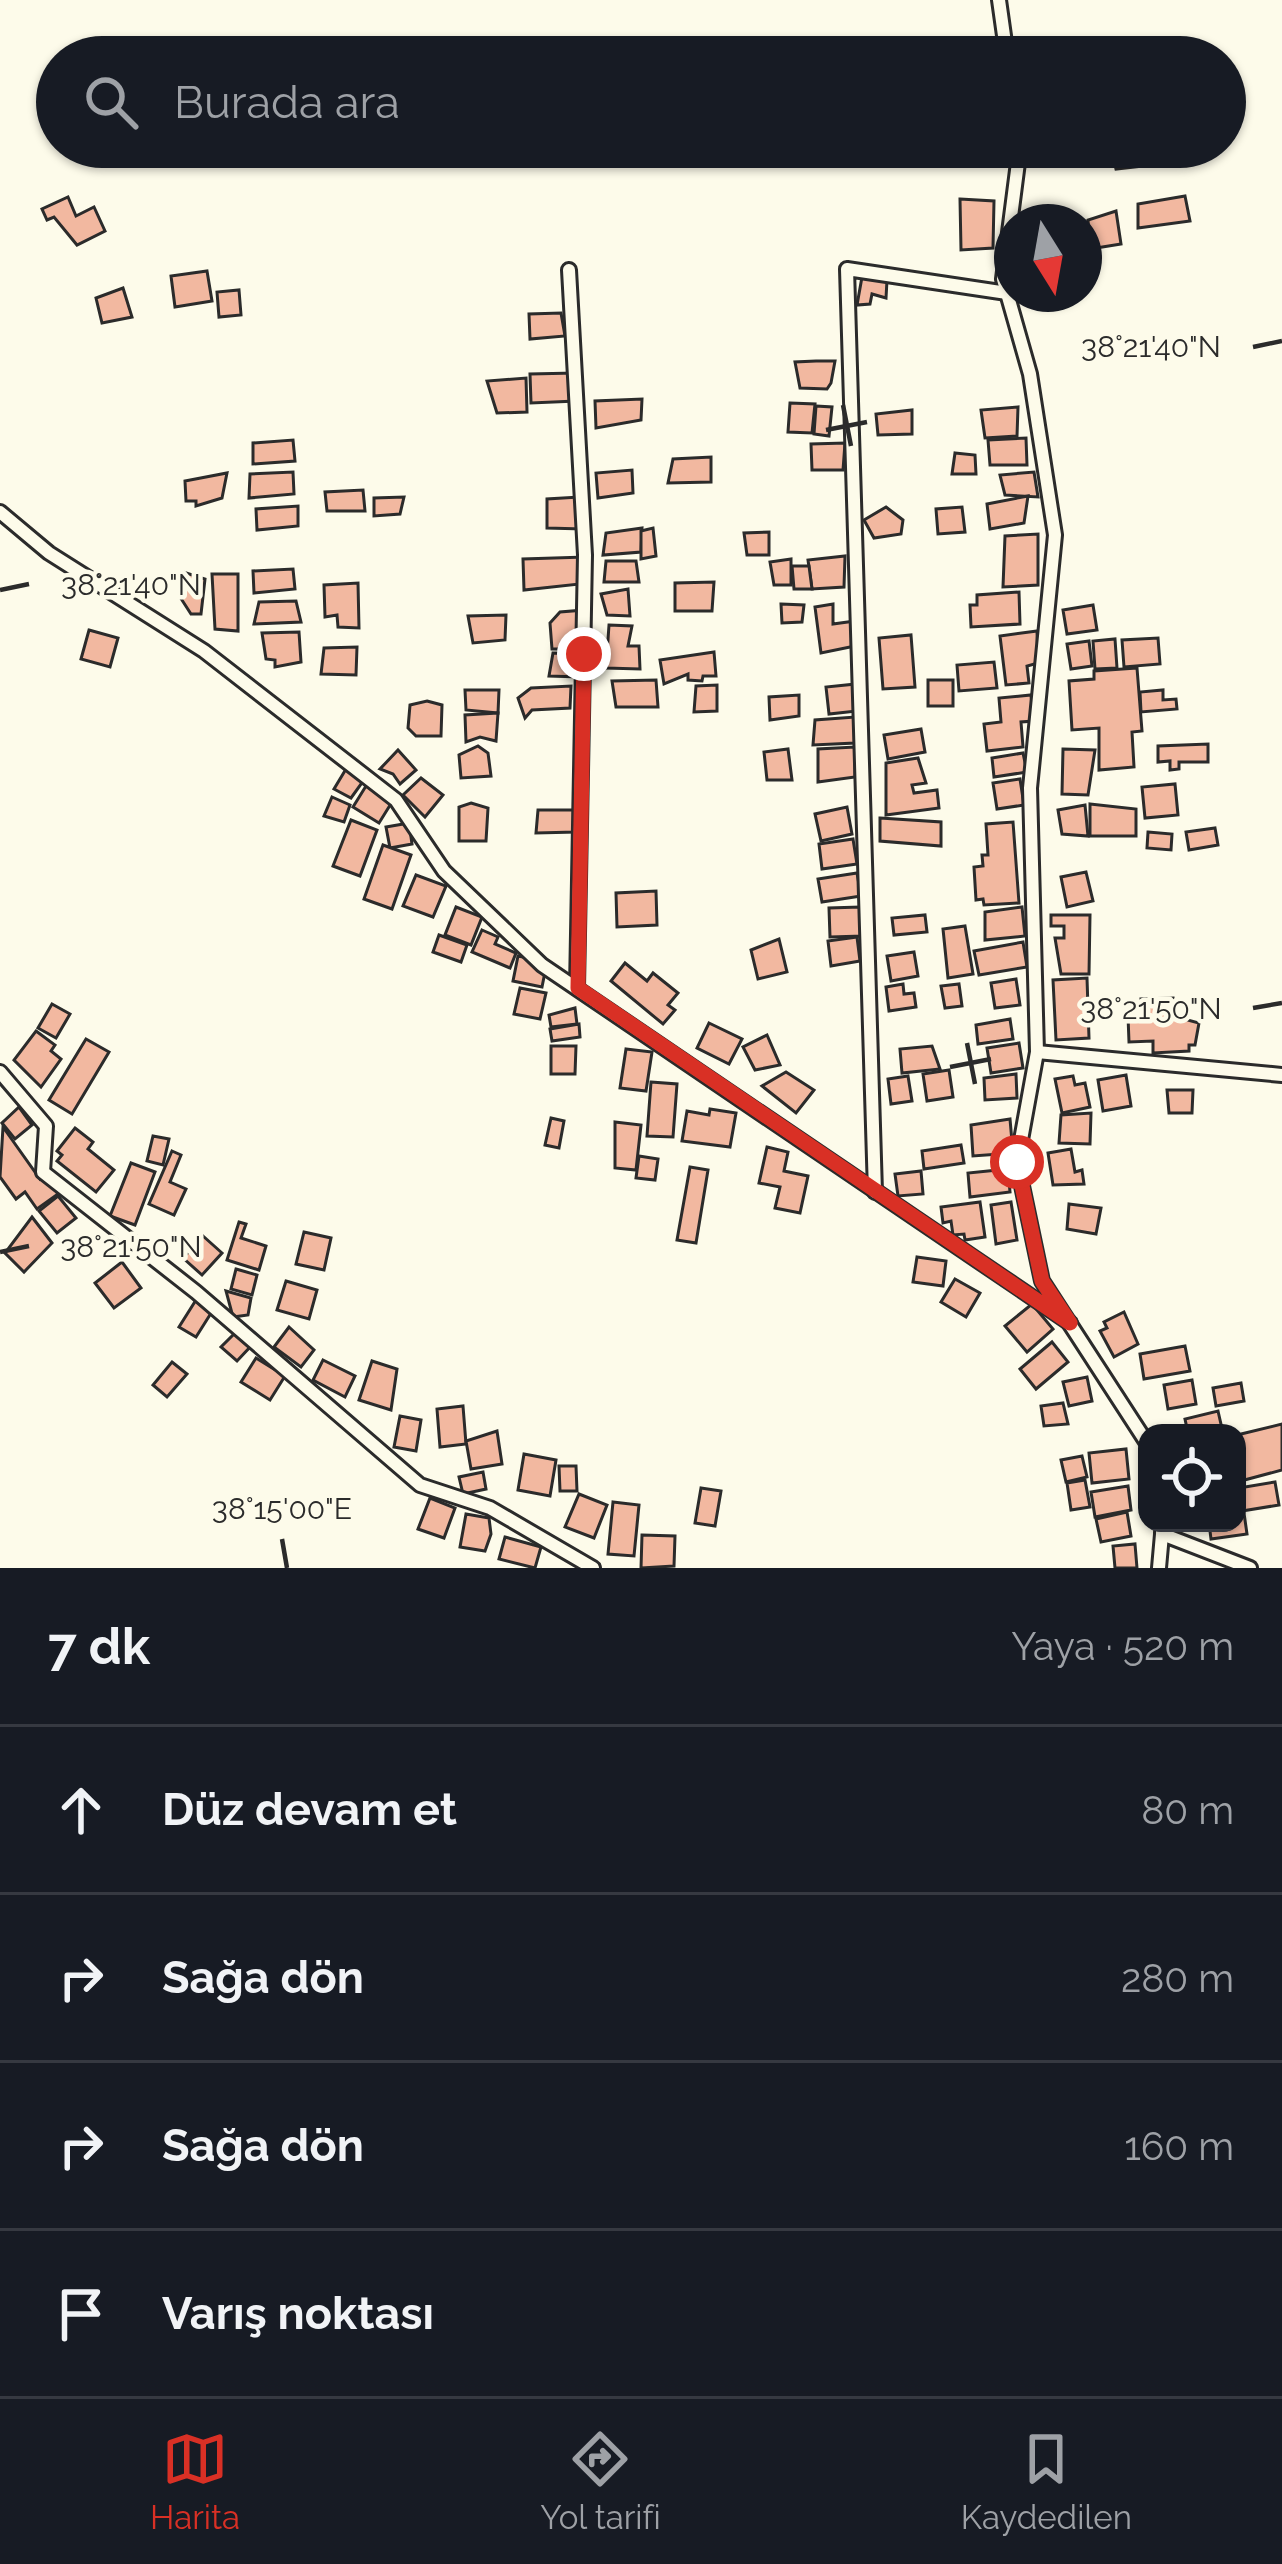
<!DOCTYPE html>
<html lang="tr">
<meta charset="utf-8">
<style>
body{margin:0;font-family:Raleway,sans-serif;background:#20242c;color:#f1f3f6}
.controls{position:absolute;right:36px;bottom:36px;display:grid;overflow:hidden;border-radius:24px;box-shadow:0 3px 9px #0004}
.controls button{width:108px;height:108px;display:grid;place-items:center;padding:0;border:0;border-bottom:3px solid #363941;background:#171b24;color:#f1f3f6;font:60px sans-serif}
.compass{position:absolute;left:994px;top:204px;width:108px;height:108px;border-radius:50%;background:#171b24;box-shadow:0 3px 9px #0004;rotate:169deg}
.stop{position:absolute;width:36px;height:36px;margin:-27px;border:9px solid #d93025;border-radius:50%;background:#fff}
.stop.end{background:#d93025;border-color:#fff;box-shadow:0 3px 12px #0008}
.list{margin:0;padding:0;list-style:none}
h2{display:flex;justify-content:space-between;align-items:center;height:156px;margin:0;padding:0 48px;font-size:51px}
h2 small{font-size:39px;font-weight:400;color:#9ea1a6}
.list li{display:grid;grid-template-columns:78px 1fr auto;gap:36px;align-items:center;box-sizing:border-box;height:168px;padding:0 48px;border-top:3px solid #363941}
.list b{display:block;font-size:45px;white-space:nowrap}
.list em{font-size:39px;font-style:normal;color:#9ea1a6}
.icon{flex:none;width:66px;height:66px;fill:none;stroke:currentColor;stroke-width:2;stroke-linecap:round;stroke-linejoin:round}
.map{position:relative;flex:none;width:1282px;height:1568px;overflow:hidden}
.search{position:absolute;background:#171b24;box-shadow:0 3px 9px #0004;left:36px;right:36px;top:36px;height:132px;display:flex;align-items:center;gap:30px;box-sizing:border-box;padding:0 42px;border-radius:66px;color:#9ea1a6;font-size:45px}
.sheet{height:828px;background:#171b24}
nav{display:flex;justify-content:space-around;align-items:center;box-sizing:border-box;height:168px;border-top:3px solid #363941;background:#171b24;font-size:33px;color:#9ea1a6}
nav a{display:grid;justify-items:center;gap:6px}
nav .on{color:#d93025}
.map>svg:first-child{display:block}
</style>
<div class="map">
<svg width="1282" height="1568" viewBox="0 0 1282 1568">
<rect width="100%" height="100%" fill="#fdfbea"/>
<g fill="#f2b8a0" stroke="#2b2b2b" stroke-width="3">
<polygon points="993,38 995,57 970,57 969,43"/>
<polygon points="1157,147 1161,164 1116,169 1112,153"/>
<polygon points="1185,196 1190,221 1138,228 1138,204"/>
<polygon points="68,197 76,216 94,207 105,231 77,245 54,217 47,220 42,209"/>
<polygon points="960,199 994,201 993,248 961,250"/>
<polygon points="1116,211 1121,244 1090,249 1088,220"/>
<polygon points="207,271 212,301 175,307 171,276"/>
<polygon points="862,277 887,280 886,298 872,294 870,304 857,305"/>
<polygon points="123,288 132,317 102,323 96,298"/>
<polygon points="239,290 241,315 219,317 217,292"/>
<polygon points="561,313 565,336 530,339 529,314"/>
<polygon points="816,361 835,361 831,383 827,389 800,388 795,362"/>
<polygon points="575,373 576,401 531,403 530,374"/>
<polygon points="526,378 527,412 497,413 487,381"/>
<polygon points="642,399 641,420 596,428 595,401"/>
<polygon points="790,403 815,404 812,433 788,432"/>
<polygon points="816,406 832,407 829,436 814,434"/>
<polygon points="1018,407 1017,436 985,438 981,410"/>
<polygon points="912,410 912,434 878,435 876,414"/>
<polygon points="1026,438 1027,465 990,465 988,440"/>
<polygon points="293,440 295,461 253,464 253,443"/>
<polygon points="845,443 843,470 812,470 811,444"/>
<polygon points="955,453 975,455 976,474 952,474"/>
<polygon points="711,457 711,482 668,483 673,459"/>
<polygon points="632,470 633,493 598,498 596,473"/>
<polygon points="293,472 294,494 249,498 250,474"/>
<polygon points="1034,472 1038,497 1005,495 1000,475"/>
<polygon points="227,473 222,498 196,506 196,501 186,501 185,481"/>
<polygon points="363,490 365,511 327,511 325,492"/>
<polygon points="1028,496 1024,523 990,529 987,504"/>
<polygon points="404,497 400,514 374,516 374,498"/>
<polygon points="579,497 583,529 547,528 547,499"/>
<polygon points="298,506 298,526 257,530 256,509"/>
<polygon points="886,507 903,520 901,534 874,538 864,520"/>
<polygon points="962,507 965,532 938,534 936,509"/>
<polygon points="642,528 641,552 603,555 606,533"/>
<polygon points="653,528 656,556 641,559 641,531"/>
<polygon points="769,532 769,555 747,555 744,533"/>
<polygon points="1038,534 1038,585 1003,587 1005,536"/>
<polygon points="845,556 844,587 812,589 808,560"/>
<polygon points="585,557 580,584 524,590 523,559"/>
<polygon points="791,559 791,585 774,585 770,562"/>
<polygon points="606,561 636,561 639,582 604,582"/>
<polygon points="792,566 809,566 812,589 794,589"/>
<polygon points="293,569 295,589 254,593 253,571"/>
<polygon points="183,572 205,579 201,614 191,614 180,597"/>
<polygon points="212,574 238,574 238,631 215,629"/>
<polygon points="714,582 712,611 675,611 675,583"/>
<polygon points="358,583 359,628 338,627 337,615 325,617 324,585"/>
<polygon points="628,589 630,616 607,615 601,594"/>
<polygon points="1019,592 1020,624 971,627 970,605 977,605 977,595"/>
<polygon points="296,601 301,622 254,624 259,602"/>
<polygon points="781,604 804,605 802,622 782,623"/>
<polygon points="833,604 833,624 855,621 855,646 821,653 815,607"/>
<polygon points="1093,605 1097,630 1067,634 1063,610"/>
<polygon points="585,610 584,649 552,649 550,623 560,612"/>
<polygon points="506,615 505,640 473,643 468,616"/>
<polygon points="609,625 632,626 628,646 639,646 640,669 606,668"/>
<polygon points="89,630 118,638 110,667 81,659"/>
<polygon points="1037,631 1038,663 1027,666 1029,683 1006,685 1000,636"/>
<polygon points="299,632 301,662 275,667 275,660 266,659 262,633"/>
<polygon points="911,635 915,687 883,689 879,638"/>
<polygon points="1158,638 1160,664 1124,667 1122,640"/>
<polygon points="1115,639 1117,668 1095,669 1093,641"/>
<polygon points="1089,641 1092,666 1071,669 1067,644"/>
<polygon points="357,647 356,675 321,674 324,648"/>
<polygon points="714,652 716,676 703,676 702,681 688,680 688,674 664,684 660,660"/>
<polygon points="553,653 584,654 581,677 549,676"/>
<polygon points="994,662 997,688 959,691 957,665"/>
<polygon points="1137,668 1142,731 1132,732 1134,767 1099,770 1099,728 1072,730 1069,681 1094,679 1094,671"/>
<polygon points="656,680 658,707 616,707 612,681"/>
<rect x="928" y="680" width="25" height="26"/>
<polygon points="856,684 857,711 829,714 826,687"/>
<polygon points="717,685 717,711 694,712 696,686"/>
<polygon points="571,686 570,708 532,710 525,718 518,698 531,688"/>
<polygon points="465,690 499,690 498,713 466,710"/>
<polygon points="1163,690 1163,700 1176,699 1177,709 1141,712 1140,692"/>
<polygon points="799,695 799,716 770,720 769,697"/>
<polygon points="1031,695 1034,721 1021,722 1023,747 987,751 984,724 1001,722 999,698"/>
<polygon points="427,701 442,705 441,736 416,736 408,728 410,705"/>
<polygon points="498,713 496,741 480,737 466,742 465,715"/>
<polygon points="855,717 855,743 813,745 815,720"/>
<polygon points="921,729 925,752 888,759 884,735"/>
<polygon points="1208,744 1208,762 1179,762 1179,769 1170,770 1170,761 1158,762 1158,746"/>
<polygon points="478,746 488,753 491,776 461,778 459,755"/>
<polygon points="855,747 855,777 818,782 818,749"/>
<polygon points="788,749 792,780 767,780 764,752"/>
<polygon points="1063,749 1095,750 1088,795 1062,794"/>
<polygon points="398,750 416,770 400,784 393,774 380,769"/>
<polygon points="1023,753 1027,772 994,777 992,758"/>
<polygon points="918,758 926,783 912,785 914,793 937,790 939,808 886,815 886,763"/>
<polygon points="346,769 364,780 351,798 334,789"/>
<polygon points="421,778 443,795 425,817 403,795"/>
<polygon points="1020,779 1024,805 997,809 993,783"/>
<polygon points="1175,784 1178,815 1145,818 1142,787"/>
<polygon points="366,786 392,802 379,823 353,807"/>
<polygon points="332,797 350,805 344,822 324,816"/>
<polygon points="471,803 488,808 486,841 459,841 459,807"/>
<polygon points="1090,804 1136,809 1136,836 1090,836"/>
<polygon points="1085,805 1088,836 1062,834 1058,810"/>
<polygon points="847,807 852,834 821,841 815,814"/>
<polygon points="538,810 575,810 576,832 536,833"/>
<polygon points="880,818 941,822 941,846 880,841"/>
<polygon points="351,820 377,830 360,876 333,866"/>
<polygon points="1013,822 1019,903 984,905 983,899 976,900 974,867 983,866 982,855 988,855 986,824"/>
<polygon points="409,823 412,844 390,848 386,827"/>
<polygon points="1215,828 1218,845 1189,850 1186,832"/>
<polygon points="1148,832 1172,834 1171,850 1147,848"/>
<polygon points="853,839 857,864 822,869 819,844"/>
<polygon points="383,845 411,855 392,909 364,899"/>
<polygon points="1086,872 1093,901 1067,907 1061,877"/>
<polygon points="857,873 861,896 822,902 818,879"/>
<polygon points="416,875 446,886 433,917 403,906"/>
<polygon points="656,891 657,925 617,927 616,893"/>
<polygon points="456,907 482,917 471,945 445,935"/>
<polygon points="860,907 863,936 830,937 829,908"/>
<polygon points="1022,907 1025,936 985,940 985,912"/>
<polygon points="925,915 927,932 894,935 892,918"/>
<polygon points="1051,915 1090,915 1089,974 1061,974 1055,938 1064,938 1064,926 1051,926"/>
<polygon points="965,926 973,974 948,978 943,929"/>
<polygon points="482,930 498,937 495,944 516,953 510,968 472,952"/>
<polygon points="439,935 467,945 461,962 433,952"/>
<polygon points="857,937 860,961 831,966 828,941"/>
<polygon points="779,939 787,972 758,979 751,950"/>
<polygon points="1023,942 1027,967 979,975 974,951"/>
<polygon points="914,952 918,976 891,981 887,956"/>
<polygon points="518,956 547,962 542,987 513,981"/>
<polygon points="625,963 647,981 653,973 678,993 668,1005 675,1010 663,1024 611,981"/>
<polygon points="1087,978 1089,1038 1056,1040 1053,980"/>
<polygon points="1016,979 1020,1005 995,1008 991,983"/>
<polygon points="903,984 904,994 914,993 916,1007 889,1011 886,987"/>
<polygon points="959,984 962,1006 945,1008 941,986"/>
<polygon points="520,988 546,993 540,1019 514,1014"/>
<polygon points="1173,998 1173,1016 1199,1023 1195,1045 1189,1045 1189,1051 1153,1053 1153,1041 1129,1042 1128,1016 1142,1016 1141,999"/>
<polygon points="52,1004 70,1014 56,1038 38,1028"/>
<polygon points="575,1008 577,1024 551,1027 549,1015"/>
<polygon points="1010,1019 1013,1039 978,1044 976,1025"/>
<polygon points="709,1023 742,1039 729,1064 697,1048"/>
<polygon points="579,1024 580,1037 552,1041 550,1029"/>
<polygon points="36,1031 55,1045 51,1051 61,1059 41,1087 14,1060"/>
<polygon points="767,1035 780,1065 755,1070 743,1047"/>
<polygon points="86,1039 109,1052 72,1114 49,1100"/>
<polygon points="1019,1043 1023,1068 991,1073 987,1048"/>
<polygon points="551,1046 576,1046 575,1074 551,1074"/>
<polygon points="932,1046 940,1069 902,1073 900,1049"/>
<polygon points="626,1049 652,1052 646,1091 620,1088"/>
<polygon points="949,1070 953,1097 927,1101 923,1074"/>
<polygon points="786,1072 814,1090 796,1113 762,1086"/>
<polygon points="1016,1074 1017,1098 985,1100 984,1078"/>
<polygon points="1126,1075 1131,1106 1103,1111 1098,1080"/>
<polygon points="908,1076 912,1101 891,1104 888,1079"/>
<polygon points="1073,1076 1075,1085 1085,1083 1090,1107 1062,1113 1055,1079"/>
<polygon points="651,1082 677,1084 673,1137 647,1136"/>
<polygon points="1167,1090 1193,1090 1192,1113 1169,1113"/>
<polygon points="19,1107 32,1125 15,1139 2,1123"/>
<polygon points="710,1109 736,1113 730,1147 682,1141 687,1111 709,1115"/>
<polygon points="1091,1113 1090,1144 1059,1143 1061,1115"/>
<polygon points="551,1118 564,1121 559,1148 545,1145"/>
<polygon points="1010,1119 1013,1153 973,1156 971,1125"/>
<polygon points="615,1122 641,1125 636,1170 615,1168"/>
<polygon points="3,1127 40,1179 45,1175 58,1194 37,1209 25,1192 16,1199 0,1177"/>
<polygon points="75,1128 93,1142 88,1149 114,1170 96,1192 57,1161 62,1155 57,1151"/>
<polygon points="153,1136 169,1139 163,1165 147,1161"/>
<polygon points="961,1145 964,1163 924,1169 922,1151"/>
<polygon points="767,1147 788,1152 784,1171 808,1176 800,1213 775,1208 780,1187 759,1183"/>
<polygon points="1071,1149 1075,1172 1082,1170 1084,1184 1053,1185 1048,1153"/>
<polygon points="172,1151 181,1155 170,1182 186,1189 174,1215 149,1204"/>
<polygon points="639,1156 658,1159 655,1180 636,1178"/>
<polygon points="131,1163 155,1172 135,1225 110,1216"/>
<polygon points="690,1167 708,1170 696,1243 677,1240"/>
<polygon points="1008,1169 1010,1192 970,1197 968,1173"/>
<polygon points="921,1171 923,1194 898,1196 895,1174"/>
<polygon points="58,1196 76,1218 57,1233 39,1211"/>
<polygon points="980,1202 985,1237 965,1240 964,1234 953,1235 951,1221 943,1223 941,1207"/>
<polygon points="1011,1202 1017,1240 996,1244 991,1205"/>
<polygon points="1069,1204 1101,1208 1096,1234 1067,1229"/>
<polygon points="32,1217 52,1243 24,1272 5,1253"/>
<polygon points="239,1222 246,1224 241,1238 266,1246 259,1270 227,1260"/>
<polygon points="304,1232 331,1238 324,1270 296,1264"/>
<polygon points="203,1236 222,1253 202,1275 183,1258"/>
<polygon points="917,1257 946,1261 943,1286 913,1282"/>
<polygon points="122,1262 141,1288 114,1308 95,1283"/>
<polygon points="236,1269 257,1275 252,1295 231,1289"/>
<polygon points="955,1279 980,1293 966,1317 941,1302"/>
<polygon points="286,1281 317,1290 309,1319 277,1310"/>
<polygon points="226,1291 251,1298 248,1315 233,1317"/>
<polygon points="196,1300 213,1310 196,1337 179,1327"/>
<polygon points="1032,1304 1053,1329 1027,1352 1005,1326"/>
<polygon points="1124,1312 1138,1344 1114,1357 1100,1331 1107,1328 1104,1322"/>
<polygon points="289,1327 314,1350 301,1367 274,1347"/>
<polygon points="236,1332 251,1346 237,1361 221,1347"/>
<polygon points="1052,1342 1068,1362 1036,1389 1020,1369"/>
<polygon points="1185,1346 1190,1371 1144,1379 1140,1354"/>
<polygon points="256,1358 285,1376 270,1400 241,1382"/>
<polygon points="323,1360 355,1376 345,1397 313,1380"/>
<polygon points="372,1361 397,1369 391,1410 359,1400"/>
<polygon points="172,1362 187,1374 167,1397 153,1385"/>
<polygon points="1087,1377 1092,1401 1069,1406 1063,1382"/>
<polygon points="1192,1380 1196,1404 1168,1409 1164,1385"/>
<polygon points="1241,1383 1244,1401 1216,1406 1213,1388"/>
<polygon points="1063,1403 1068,1424 1044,1426 1041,1406"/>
<polygon points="463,1406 466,1444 440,1447 437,1409"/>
<polygon points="1218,1411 1223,1433 1188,1433 1185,1419"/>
<polygon points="400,1416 421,1420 416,1451 394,1447"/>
<polygon points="1282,1424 1282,1470 1237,1482 1237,1435"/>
<polygon points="497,1431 502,1464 471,1469 466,1441"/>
<polygon points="1126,1449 1129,1479 1092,1483 1089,1453"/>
<polygon points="524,1454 556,1460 550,1496 518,1490"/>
<polygon points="1082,1456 1087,1477 1066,1482 1061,1460"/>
<polygon points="559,1466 576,1466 577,1491 560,1491"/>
<polygon points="483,1472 486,1489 463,1494 459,1477"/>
<polygon points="1085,1480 1090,1507 1071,1510 1067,1483"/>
<polygon points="1275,1482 1279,1505 1242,1511 1239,1488"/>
<polygon points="1128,1486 1131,1510 1095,1517 1091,1492"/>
<polygon points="701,1488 721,1491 715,1526 695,1523"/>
<polygon points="579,1494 607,1505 594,1538 565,1527"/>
<polygon points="430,1498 455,1508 444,1538 418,1529"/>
<polygon points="613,1502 639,1505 634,1556 608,1554"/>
<polygon points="1127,1512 1131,1536 1101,1542 1096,1519"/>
<polygon points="1244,1513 1247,1534 1211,1539 1209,1523 1237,1523 1237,1514"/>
<polygon points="466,1514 489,1518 491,1534 485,1551 460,1547"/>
<polygon points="642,1535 675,1536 674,1566 641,1568"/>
<polygon points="505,1537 541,1547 535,1568 499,1559"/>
<polygon points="1135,1544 1137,1568 1115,1568 1113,1546"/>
</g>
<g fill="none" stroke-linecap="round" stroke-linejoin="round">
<defs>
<g id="minor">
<polyline points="999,0 1007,57"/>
<polyline points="1020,147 1003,279 1030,374 1055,535 1030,788 1037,1052 1017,1162 1042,1281 1147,1443"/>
<polyline points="569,270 585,555 577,988"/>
<polyline points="0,512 49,553 204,651 396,800 444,871 542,965 1070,1323"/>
<polyline points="1037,1052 1282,1075"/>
<polyline points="0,1072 46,1126 43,1172 196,1292 420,1485 490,1508 593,1568"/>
<polyline points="875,1192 847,269 1007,293"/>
<polyline points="1162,1534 1250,1568"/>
<polyline points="1159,1568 1163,1523"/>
</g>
</defs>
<use href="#minor" stroke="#2b2b2b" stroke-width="18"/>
<use href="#minor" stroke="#fdfbea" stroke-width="12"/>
</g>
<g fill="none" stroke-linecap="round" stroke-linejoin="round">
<polyline stroke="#d93025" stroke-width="15" points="584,654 578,988 1070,1323 1042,1281 1017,1162"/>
</g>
<path fill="none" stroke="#2b2b2b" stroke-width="4.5" d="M1253 347 1282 341M843 405 851 446M826 430 867 422M0 590 29 584M1253 1008 1282 1003M967 1043 975 1084M950 1067 991 1059M0 1252 29 1246M282 1539 287 1568"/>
<g font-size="30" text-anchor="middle" fill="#2b2b2b" stroke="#fdfbea" stroke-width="9" stroke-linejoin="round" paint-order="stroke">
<text x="1151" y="357">38°21'40"N</text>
<text x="131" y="595">38°21'40"N</text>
<text x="1151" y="1019">38°21'50"N</text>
<text x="131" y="1257">38°21'50"N</text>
<text x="282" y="1519">38°15'00"E</text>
</g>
</svg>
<div class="controls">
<button><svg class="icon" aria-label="locate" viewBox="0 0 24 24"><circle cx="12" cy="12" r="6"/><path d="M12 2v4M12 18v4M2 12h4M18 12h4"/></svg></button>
</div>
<svg class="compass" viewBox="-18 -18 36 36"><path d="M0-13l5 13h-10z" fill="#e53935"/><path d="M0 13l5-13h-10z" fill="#9ea1a6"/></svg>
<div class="stop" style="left:1017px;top:1162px"></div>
<div class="stop end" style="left:584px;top:654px"></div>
<div class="search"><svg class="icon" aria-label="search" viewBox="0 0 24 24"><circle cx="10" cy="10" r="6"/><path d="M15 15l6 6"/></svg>Burada ara</div>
</div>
<section class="sheet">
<h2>7 dk<small>Yaya · 520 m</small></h2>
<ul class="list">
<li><svg class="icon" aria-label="ahead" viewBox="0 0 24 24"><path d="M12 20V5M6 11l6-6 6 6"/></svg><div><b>Düz devam et</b></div><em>80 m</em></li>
<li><svg class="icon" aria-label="right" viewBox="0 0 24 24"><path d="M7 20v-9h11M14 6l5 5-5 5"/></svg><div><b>Sağa dön</b></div><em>280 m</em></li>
<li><svg class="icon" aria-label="right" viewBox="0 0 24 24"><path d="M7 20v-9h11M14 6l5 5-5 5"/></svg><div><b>Sağa dön</b></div><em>160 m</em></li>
<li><svg class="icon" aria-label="arrive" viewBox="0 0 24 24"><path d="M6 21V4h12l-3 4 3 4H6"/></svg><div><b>Varış noktası</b></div></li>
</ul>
</section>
<nav>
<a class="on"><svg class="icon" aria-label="map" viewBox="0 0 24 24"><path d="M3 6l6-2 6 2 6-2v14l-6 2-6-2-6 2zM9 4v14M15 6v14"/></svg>Harita</a>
<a><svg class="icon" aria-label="directions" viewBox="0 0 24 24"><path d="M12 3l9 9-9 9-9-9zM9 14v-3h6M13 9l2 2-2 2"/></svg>Yol tarifi</a>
<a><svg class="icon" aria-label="saved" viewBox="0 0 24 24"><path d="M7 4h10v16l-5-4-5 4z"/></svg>Kaydedilen</a>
</nav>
